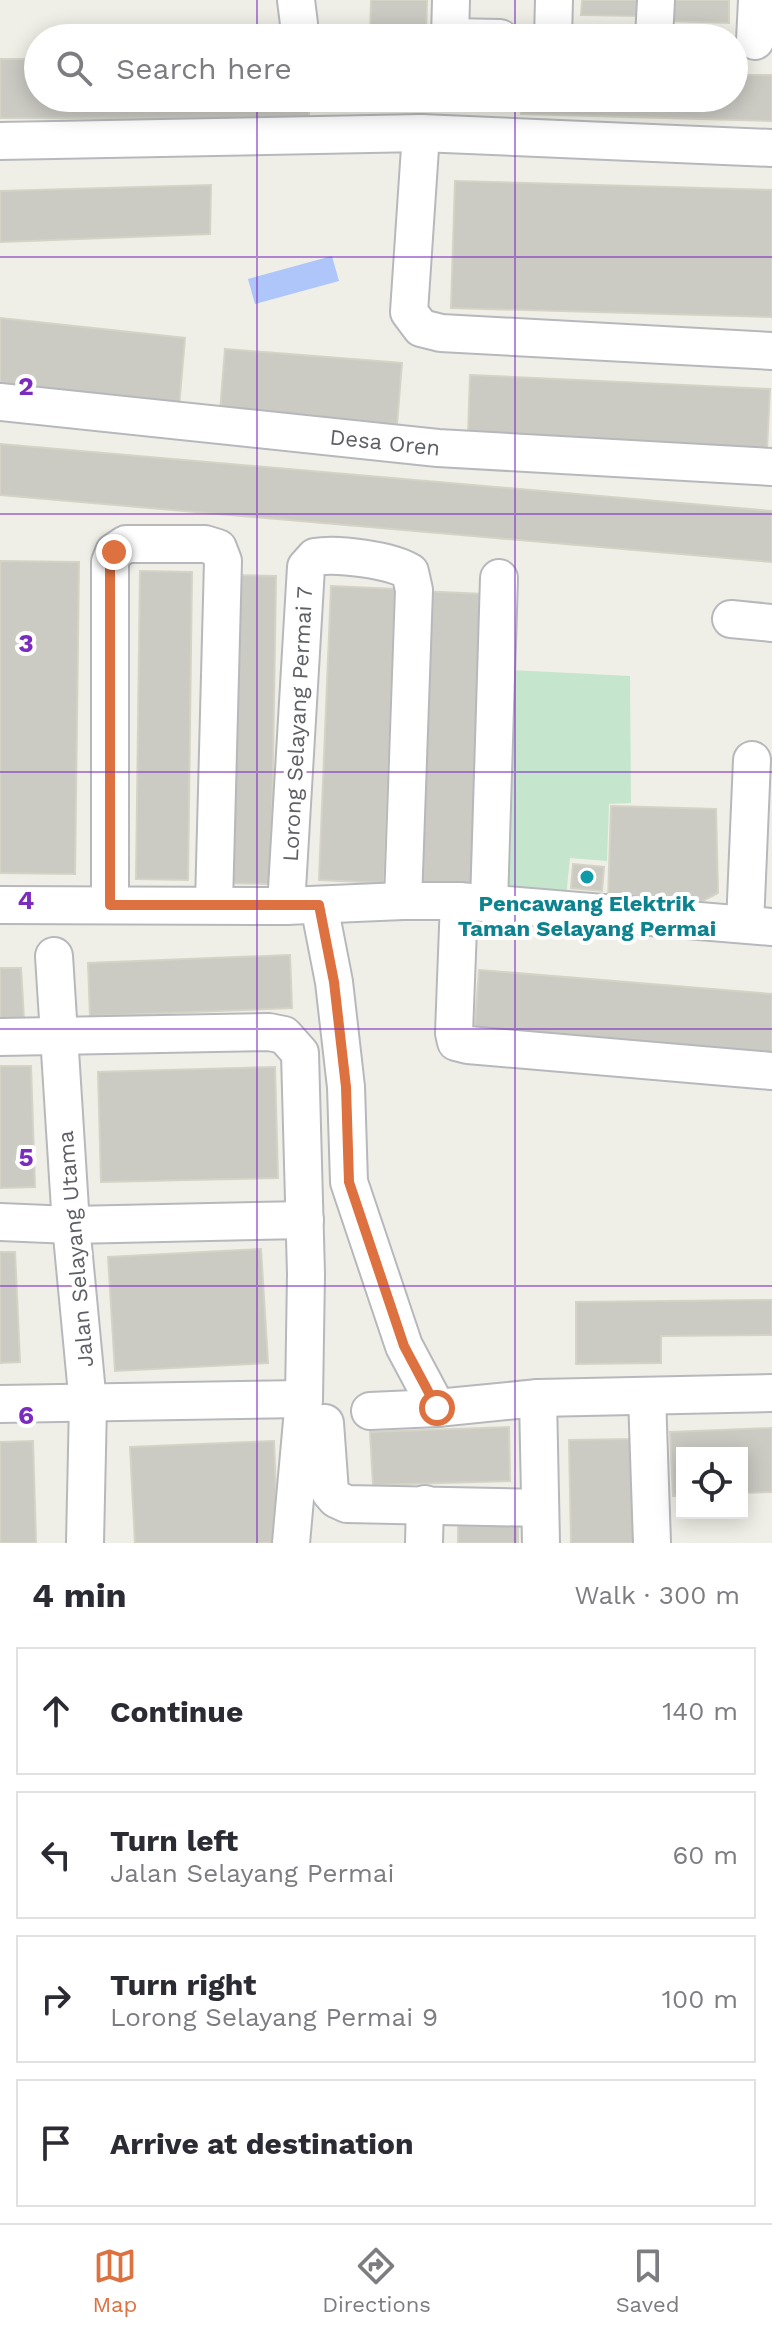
<!DOCTYPE html>
<meta charset="utf-8">
<style>
body{margin:0;font-family:"Work Sans",sans-serif;background:#f2f2f3;color:#2b2b33}
.controls{position:absolute;right:24px;bottom:24px;display:grid;overflow:hidden;border-radius:0px;box-shadow:0 4px 20px #0003}
.controls button{width:72px;height:72px;display:grid;place-items:center;padding:0;border:0;border-bottom:2px solid #e1e1e2;background:#fff;color:#2b2b33;font:40px sans-serif}
.stop{position:absolute;width:24px;height:24px;margin:-18px;border:6px solid #dd7140;border-radius:50%;background:#fff}
.stop.end{background:#dd7140;border-color:#fff;box-shadow:0 2px 8px #0008}
.list{margin:0;padding:0;list-style:none}
h2{display:flex;justify-content:space-between;align-items:center;height:104px;margin:0;padding:0 32px;font-size:34px}
h2 small{font-size:26px;font-weight:400;color:#7c7c81}
.list li{display:grid;grid-template-columns:52px 1fr auto;gap:24px;align-items:center;box-sizing:border-box;height:128px;margin:0 16px 16px;padding:0 16px;border:2px solid #e1e1e2;border-radius:0px}
.list b{display:block;font-size:30px;white-space:nowrap}
.list p{margin:0;font-size:26px;white-space:nowrap;color:#7c7c81}
.list em{font-size:26px;font-style:normal;color:#7c7c81}
.icon{flex:none;width:44px;height:44px;fill:none;stroke:currentColor;stroke-width:2;stroke-linecap:round;stroke-linejoin:round}
.map{position:relative;flex:none;width:772px;height:1543px;overflow:hidden}
.search{position:absolute;background:#fff;box-shadow:0 4px 20px #0003;left:24px;right:24px;top:24px;height:88px;display:flex;align-items:center;gap:20px;box-sizing:border-box;padding:0 28px;border-radius:44px;color:#7c7c81;font-size:30px}
.sheet{height:680px;background:#fff}
nav{display:flex;justify-content:space-around;align-items:center;box-sizing:border-box;height:112px;border-top:2px solid #e1e1e2;background:#fff;font-size:22px;color:#7c7c81}
nav a{display:grid;justify-items:center;gap:4px}
nav .on{color:#dd7140}
.map>svg:first-child{display:block}
</style>
<div class="map">
<svg width="772" height="1543" viewBox="0 0 772 1543">
<rect width="100%" height="100%" fill="#efefe7"/>
<polygon fill="#c6e5cd" points="511,670 630,676 631,803 609,804 607,861 570,858 566,897 507,891"/>
<polygon fill="#aec6f9" points="332,256 339,281 255,304 248,279"/>
<g fill="#cbcac3" stroke="#d4d3c6" stroke-width="2">
<polygon points="371,0 427,0 426,38 370,38"/>
<polygon points="582,0 643,0 643,16 581,15"/>
<polygon points="667,0 729,0 729,23 667,21"/>
<polygon points="0,59 38,59 38,98 309,98 309,119 0,118"/>
<polygon points="734,75 772,75 772,121 521,114 521,98 734,98"/>
<polygon points="455,181 772,190 772,317 451,308"/>
<polygon points="211,185 210,234 0,242 0,191"/>
<polygon points="0,318 185,338 179,407 0,388"/>
<polygon points="225,349 402,363 397,424 220,411"/>
<polygon points="470,375 770,389 767,449 468,435"/>
<polygon points="0,444 772,511 772,562 0,495"/>
<polygon points="0,561 79,562 75,874 0,873"/>
<polygon points="140,571 192,572 188,880 136,879"/>
<polygon points="224,575 276,576 271,884 220,883"/>
<polygon points="331,586 395,589 384,883 319,880"/>
<polygon points="419,591 484,594 473,888 408,885"/>
<polygon points="611,806 716,809 718,893 684,911 608,902"/>
<polygon points="573,864 604,867 602,891 571,888"/>
<polygon points="290,955 292,1008 90,1016 88,963"/>
<polygon points="0,968 21,968 24,1020 0,1021"/>
<polygon points="479,970 772,994 772,1060 474,1035"/>
<polygon points="0,1066 31,1066 35,1187 0,1188"/>
<polygon points="275,1067 278,1178 101,1182 98,1072"/>
<polygon points="261,1249 268,1363 115,1371 108,1257"/>
<polygon points="0,1252 15,1252 20,1362 0,1363"/>
<polygon points="772,1300 772,1335 661,1336 661,1363 576,1364 576,1302"/>
<polygon points="509,1427 510,1481 373,1485 370,1432"/>
<polygon points="772,1428 772,1492 742,1493 742,1453 682,1453 682,1496 673,1496 670,1432"/>
<polygon points="637,1439 640,1543 571,1543 569,1440"/>
<polygon points="33,1441 36,1543 0,1543 0,1442"/>
<polygon points="274,1441 278,1543 135,1543 130,1447"/>
<rect x="458" y="1522" width="60" height="21"/>
</g>
<g fill="none" stroke-linecap="round" stroke-linejoin="round">
<defs>
<g id="minor">
<polyline points="296,0 299,24"/>
<polyline points="450,37 500,38"/>
<polyline points="450,38 451,0"/>
<polyline points="553,38 554,0"/>
<polyline points="654,38 656,0"/>
<polyline points="755,41 757,0"/>
<polyline points="421,133 409,312 421,328 441,333 772,351"/>
<polyline points="0,141 421,133 772,148"/>
<polyline points="0,402 438,448 772,467"/>
<polyline points="731,619 772,623"/>
<polyline points="459,901 454,1033 456,1042 468,1045 772,1071"/>
<polyline points="489,903 499,578"/>
<polyline points="0,905 286,906 403,901 459,901 772,927"/>
<polyline points="110,905 110,562 114,552 126,544 205,544 218,548 223,561 214,904"/>
<polyline points="319,905 334,982 346,1087 349,1182 404,1346 437,1408"/>
<path d="M286 906 306 567 315 557C337 553 391 560 410 572L414 590 403 901"/>
<polyline points="745,924 752,760"/>
<polyline points="54,956 71,1225 88,1404 85,1543"/>
<polyline points="0,1037 269,1032 284,1035 300,1053 306,1274 304,1399 291,1543"/>
<polyline points="0,1222 71,1225 305,1220"/>
<polyline points="647,1396 652,1543"/>
<polyline points="538,1398 541,1543"/>
<polyline points="0,1404 304,1399"/>
<polyline points="370,1411 437,1408 538,1398 772,1393"/>
<polyline points="325,1423 330,1492 336,1499 347,1504 540,1508"/>
<polyline points="424,1543 425,1504"/>
</g>
</defs>
<use href="#minor" stroke="#b7b8bc" stroke-width="40"/>
<use href="#minor" stroke="#fff" stroke-width="36"/>
</g>
<g fill="none" stroke-linecap="round" stroke-linejoin="round">
<polyline stroke="#dd7140" stroke-width="10" points="114,552 110,562 110,905 319,905 334,982 346,1087 349,1182 404,1346 437,1408"/>
</g>
<path fill="none" stroke="#7b2cbf" stroke-width="2" stroke-opacity="0.55" d="M257 0V38M515 0V38M257 98V1543M515 98V1543M0 257H772M0 514H772M0 772H772M0 1029H772M0 1286H772"/>
<circle fill="#0f9aa8" stroke="#fff" stroke-width="3" cx="587" cy="877" r="8"/>
<g text-anchor="middle" stroke-width="8" stroke-linejoin="round" paint-order="stroke">
<g font-size="22" fill="#5e6066" stroke="#fff">
<text transform="translate(385 442) rotate(6)" y="8">Desa Oren</text>
<text transform="translate(297 724) rotate(-87)" y="8">Lorong Selayang Permai 7</text>
<text transform="translate(75 1249) rotate(-95)" y="8">Jalan Selayang Utama</text>
</g>
<g font-size="22" font-weight="bold" fill="#0d838f" stroke="#fff">
<text x="587" y="911">Pencawang Elektrik<tspan x="587" dy="25">Taman Selayang Permai</tspan></text>
</g>
</g>
<g font-size="26" text-anchor="middle" font-weight="bold" fill="#7b2cbf" stroke="#fff" stroke-width="8" stroke-linejoin="round" paint-order="stroke">
<text x="26" y="395">2</text>
<text x="26" y="652">3</text>
<text x="26" y="909">4</text>
<text x="26" y="1166">5</text>
<text x="26" y="1424">6</text>
</g>
</svg>
<div class="controls">
<button><svg class="icon" aria-label="locate" viewBox="0 0 24 24"><circle cx="12" cy="12" r="6"/><path d="M12 2v4M12 18v4M2 12h4M18 12h4"/></svg></button>
</div>
<div class="stop" style="left:437px;top:1408px"></div>
<div class="stop end" style="left:114px;top:552px"></div>
<div class="search"><svg class="icon" aria-label="search" viewBox="0 0 24 24"><circle cx="10" cy="10" r="6"/><path d="M15 15l6 6"/></svg>Search here</div>
</div>
<section class="sheet">
<h2>4 min<small>Walk · 300 m</small></h2>
<ul class="list">
<li><svg class="icon" aria-label="ahead" viewBox="0 0 24 24"><path d="M12 20V5M6 11l6-6 6 6"/></svg><div><b>Continue</b></div><em>140 m</em></li>
<li><svg class="icon" aria-label="left" viewBox="0 0 24 24"><path d="M17 20v-9H6M10 6l-5 5 5 5"/></svg><div><b>Turn left</b><p>Jalan Selayang Permai</p></div><em>60 m</em></li>
<li><svg class="icon" aria-label="right" viewBox="0 0 24 24"><path d="M7 20v-9h11M14 6l5 5-5 5"/></svg><div><b>Turn right</b><p>Lorong Selayang Permai 9</p></div><em>100 m</em></li>
<li><svg class="icon" aria-label="arrive" viewBox="0 0 24 24"><path d="M6 21V4h12l-3 4 3 4H6"/></svg><div><b>Arrive at destination</b></div></li>
</ul>
</section>
<nav>
<a class="on"><svg class="icon" aria-label="map" viewBox="0 0 24 24"><path d="M3 6l6-2 6 2 6-2v14l-6 2-6-2-6 2zM9 4v14M15 6v14"/></svg>Map</a>
<a><svg class="icon" aria-label="directions" viewBox="0 0 24 24"><path d="M12 3l9 9-9 9-9-9zM9 14v-3h6M13 9l2 2-2 2"/></svg>Directions</a>
<a><svg class="icon" aria-label="saved" viewBox="0 0 24 24"><path d="M7 4h10v16l-5-4-5 4z"/></svg>Saved</a>
</nav>
